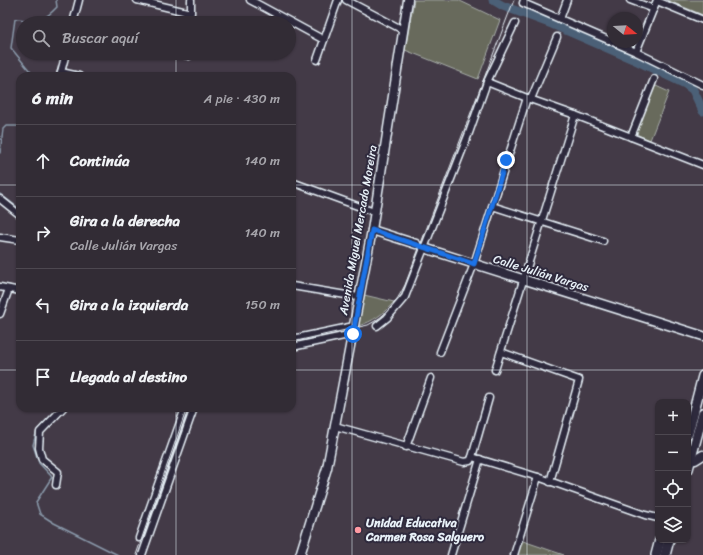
<!DOCTYPE html>
<html lang="es">
<meta charset="utf-8">
<style>
body{margin:0;font-family:Sriracha,sans-serif;background:#3d3841;color:#f1f3f6}
.controls{position:absolute;right:12px;bottom:12px;display:grid;overflow:hidden;border-radius:8px;box-shadow:0 1px 3px #0004}
.controls button{width:36px;height:36px;display:grid;place-items:center;padding:0;border:0;border-bottom:1px solid #4d4850;background:#322c35;color:#f1f3f6;font:20px sans-serif}
.compass{position:absolute;left:607px;top:12px;width:36px;height:36px;border-radius:50%;background:#322c35;box-shadow:0 1px 3px #0004;rotate:108deg}
.stop{position:absolute;width:12px;height:12px;margin:-9px;border:3px solid #1a73e8;border-radius:50%;background:#fff}
.stop.end{background:#1a73e8;border-color:#fff;box-shadow:0 1px 4px #0008}
.list{margin:0;padding:0;list-style:none}
h2{display:flex;justify-content:space-between;align-items:center;height:52px;margin:0;padding:0 16px;font-size:17px}
h2 small{font-size:13px;font-weight:400;color:#a8a7ad}
.list li{display:grid;grid-template-columns:26px 1fr auto;gap:12px;align-items:center;box-sizing:border-box;height:72px;padding:0 16px;border-top:1px solid #4d4850}
.list b{display:block;font-size:15px;white-space:nowrap}
.list p{margin:0;font-size:13px;white-space:nowrap;color:#a8a7ad}
.list em{font-size:13px;font-style:normal;color:#a8a7ad}
.icon{flex:none;width:22px;height:22px;fill:none;stroke:currentColor;stroke-width:2;stroke-linecap:round;stroke-linejoin:round}
.map{position:relative;flex:none;width:703px;height:555px;overflow:hidden}
.search{position:absolute;background:#322c35;box-shadow:0 1px 3px #0004;left:16px;top:16px;width:280px;height:44px;display:flex;align-items:center;gap:10px;box-sizing:border-box;padding:0 14px;border-radius:22px;color:#a8a7ad;font-size:15px}
.panel{position:absolute;background:#322c35;box-shadow:0 1px 3px #0004;left:16px;top:72px;width:280px;height:340px;border-radius:12px}
.map>svg:first-child{display:block}
</style>
<div class="map">
<svg width="703" height="555" viewBox="0 0 703 555">
<rect width="100%" height="100%" fill="#433a47"/>
<filter id="ink" filterUnits="userSpaceOnUse"><feTurbulence type="fractalNoise" baseFrequency=".025" numOctaves="2"/><feDisplacementMap in="SourceGraphic" scale="8" xChannelSelector="R" yChannelSelector="G"/><feConvolveMatrix kernelMatrix="1 2 1 2 8 2 1 2 1" color-interpolation-filters="sRGB"/></filter>
<g filter="url(#ink)">
<g fill="#686a5b" stroke="#a8aeaa">
<polygon points="414,0 458,0 500,20 478,79 405,50"/>
<polygon points="667,0 703,0 703,15"/>
<polygon points="656,86 669,92 650,140 638,135 637,132 654,87"/>
<path d="M364 295 394 302C383 314 374 321 358 326Z"/>
<polygon points="520,540 564,555 516,555"/>
</g>
<g fill="none" stroke-linecap="round" stroke-linejoin="round">
<g stroke="#8a9aab" stroke-width="1.5">
<path d="M34 76 11 48 15 19C37 20 41 24 57 7L56 0"/>
<polyline points="0,153 3,129 6,126 20,126"/>
<polyline points="0,194 20,209"/>
<polyline points="58,408 37,430 33,445 39,463 52,477 36,502 40,514 54,523 118,555"/>
</g>
<polyline stroke="#4c6077" stroke-width="9" points="493,0 503,6 552,24 633,59 685,84 693,90 703,111"/>
<defs>
<g id="minor">
<polyline points="137,0 191,13 191,0"/>
<polyline points="250,0 324,40"/>
<polyline points="346,0 403,30"/>
<polyline points="524,0 523,3 636,52 703,85"/>
<polyline points="630,0 654,9"/>
<polyline points="657,1 703,20"/>
<polyline points="560,19 567,0"/>
<polyline points="73,23 79,0"/>
<polyline points="636,52 657,0"/>
<polyline points="177,53 189,56"/>
<polyline points="317,60 338,0"/>
<polyline points="61,72 79,76"/>
<polyline points="60,76 66,53"/>
<polyline points="487,82 527,98 575,115 703,165"/>
<polyline points="531,99 557,37"/>
<polyline points="631,137 654,79"/>
<polyline points="292,182 374,212"/>
<polyline points="0,199 20,215"/>
<polyline points="492,206 603,241"/>
<polyline points="0,237 20,240"/>
<polyline points="292,286 358,297"/>
<polyline points="0,287 20,291"/>
<polyline points="0,314 9,289"/>
<polyline points="377,326 387,318 405,297 469,133 487,82 515,23"/>
<polyline points="292,339 354,326"/>
<polyline points="292,347 353,334"/>
<polyline points="440,352 474,264 527,98"/>
<polyline points="501,352 579,380 550,482"/>
<polyline points="495,370 575,115"/>
<polyline points="335,426 464,462 470,461 472,457 538,477 645,515 658,518"/>
<polyline points="406,447 431,378"/>
<polyline points="472,457 489,398"/>
<polyline points="56,485 58,472 42,459 39,448 40,432 63,408"/>
<polyline points="139,538 185,408"/>
<polyline points="142,555 194,408"/>
<polyline points="451,555 480,459"/>
<polyline points="514,555 538,477"/>
</g>
<g id="major">
<polyline points="372,230 416,244"/>
<polyline points="424,248 703,336"/>
<polyline points="688,461 695,460 703,455"/>
<polyline points="300,555 327,468 372,230 408,0"/>
</g>
<g id="highway">
<polyline points="688,433 703,376"/>
<polyline points="688,469 703,413"/>
<polyline points="656,555 660,540"/>
<polyline points="665,555 669,540"/>
</g>
</defs>
<use href="#minor" stroke="#e8f1f8" stroke-width="9"/>
<use href="#major" stroke="#e8f1f8" stroke-width="11"/>
<use href="#highway" stroke="#e8f1f8" stroke-width="12"/>
<use href="#minor" stroke="#2f2a3d" stroke-width="6"/>
<use href="#major" stroke="#2f2a3d" stroke-width="8"/>
<use href="#highway" stroke="#2f2a3d" stroke-width="9"/>
<g stroke="#e8f1f8" stroke-width="1">
<path d="M292 342 368 325C386 316 396 303 405 285L514 0"/>
<polyline points="136,555 187,408"/>
</g>
</g>
</g>
<g fill="none" stroke-linecap="round" stroke-linejoin="round" filter="url(#ink)">
<polyline stroke="#1a73e8" stroke-width="5" points="353,334 372,230 474,264 506,160"/>
</g>
<path fill="none" stroke="#e8f1f8" stroke-width="1" stroke-opacity="0.55" d="M176 0V23M352 0V555M527 0V555M176 53V76M0 185H20M292 185H703M0 370H20M292 370H703M176 408V555"/>
<circle fill="#ff9aa2" stroke="#2f2a3d" stroke-width="1.5" cx="358" cy="530" r="4"/>
<g text-anchor="middle" stroke-width="4" stroke-linejoin="round" paint-order="stroke">
<g font-size="12" fill="#e8f1f8" stroke="#2f2a3d">
<text transform="translate(358 230) rotate(-80)" y="4">Avenida Miguel Mercado Moreira</text>
<text transform="translate(541 273) rotate(17)" y="4">Calle Julián Vargas</text>
</g>
<g font-size="12" font-weight="bold" fill="#e8f1f8" stroke="#2f2a3d" text-anchor="start">
<text x="366" y="527">Unidad Educativa<tspan x="366" dy="14">Carmen Rosa Salguero</tspan></text>
</g>
</g>
</svg>
<div class="controls">
<button>+</button>
<button>−</button>
<button><svg class="icon" aria-label="locate" viewBox="0 0 24 24"><circle cx="12" cy="12" r="6"/><path d="M12 2v4M12 18v4M2 12h4M18 12h4"/></svg></button>
<button><svg class="icon" aria-label="layers" viewBox="0 0 24 24"><path d="M12 4l9 5-9 5-9-5zM3 14l9 5 9-5"/></svg></button>
</div>
<svg class="compass" viewBox="-18 -18 36 36"><path d="M0-13l5 13h-10z" fill="#e53935"/><path d="M0 13l5-13h-10z" fill="#a8a7ad"/></svg>
<div class="stop" style="left:353px;top:334px"></div>
<div class="stop end" style="left:506px;top:160px"></div>
<div class="search"><svg class="icon" aria-label="search" viewBox="0 0 24 24"><circle cx="10" cy="10" r="6"/><path d="M15 15l6 6"/></svg>Buscar aquí</div>
<section class="panel">
<h2>6 min<small>A pie · 430 m</small></h2>
<ul class="list">
<li><svg class="icon" aria-label="ahead" viewBox="0 0 24 24"><path d="M12 20V5M6 11l6-6 6 6"/></svg><div><b>Continúa</b></div><em>140 m</em></li>
<li><svg class="icon" aria-label="right" viewBox="0 0 24 24"><path d="M7 20v-9h11M14 6l5 5-5 5"/></svg><div><b>Gira a la derecha</b><p>Calle Julián Vargas</p></div><em>140 m</em></li>
<li><svg class="icon" aria-label="left" viewBox="0 0 24 24"><path d="M17 20v-9H6M10 6l-5 5 5 5"/></svg><div><b>Gira a la izquierda</b></div><em>150 m</em></li>
<li><svg class="icon" aria-label="arrive" viewBox="0 0 24 24"><path d="M6 21V4h12l-3 4 3 4H6"/></svg><div><b>Llegada al destino</b></div></li>
</ul>
</section>
</div>
